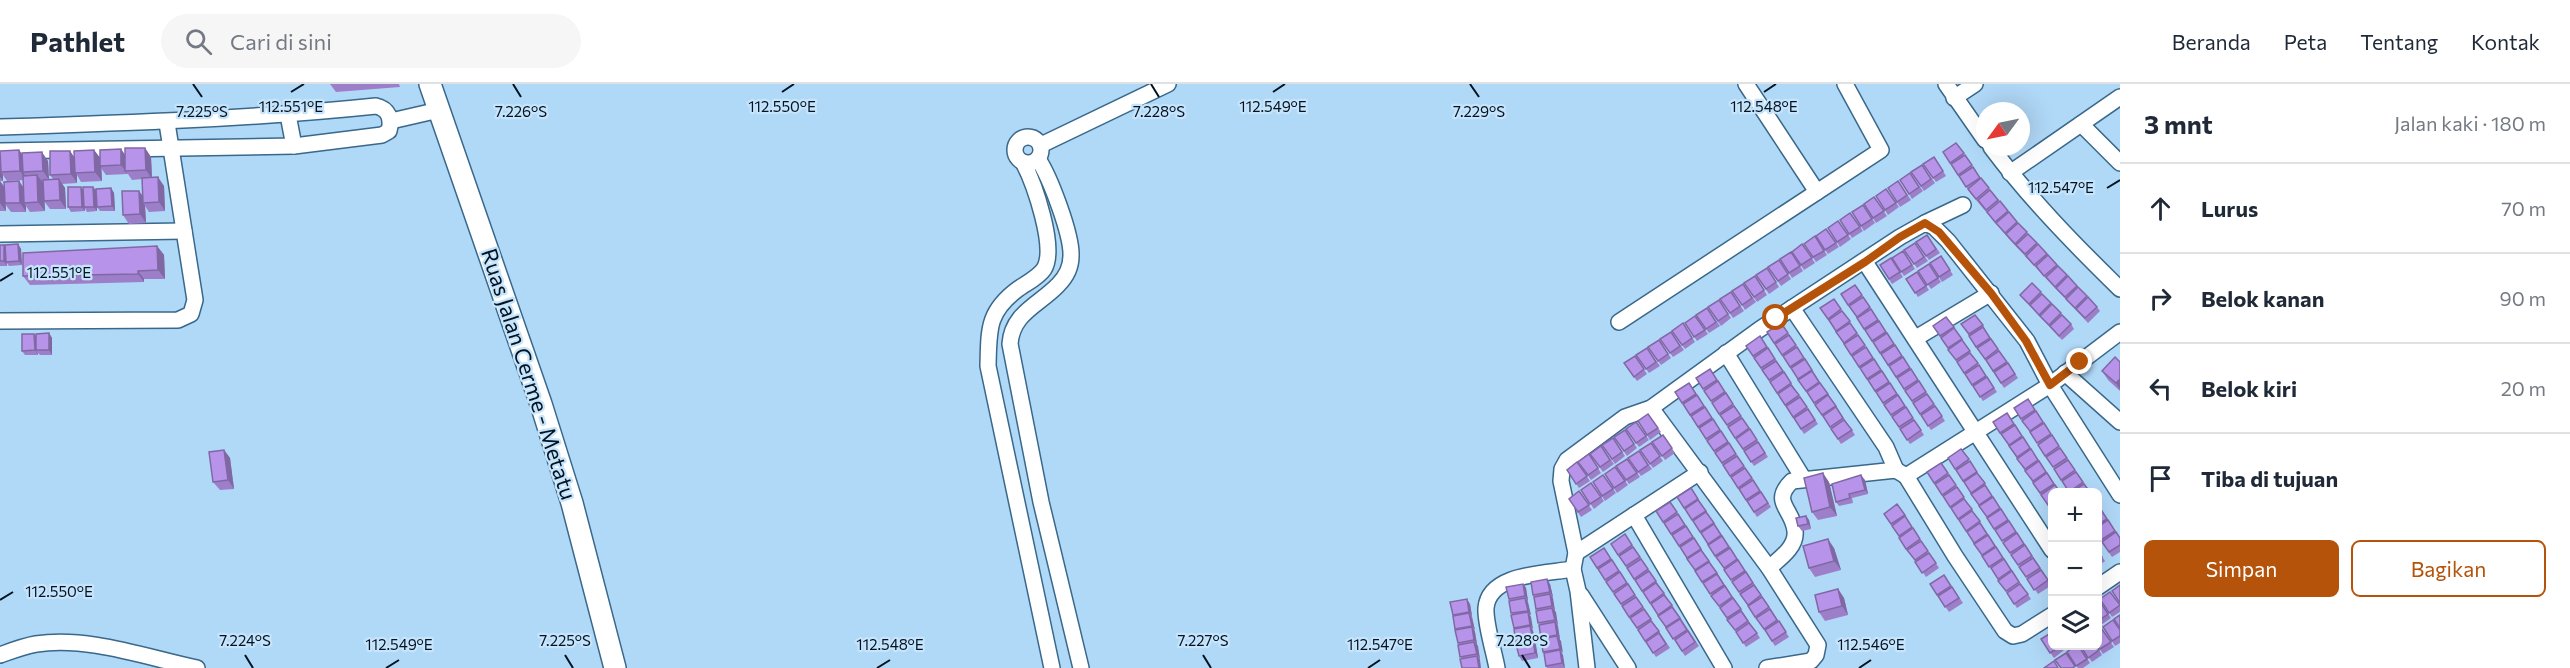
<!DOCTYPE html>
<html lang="id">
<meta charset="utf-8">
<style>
body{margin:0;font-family:Commissioner,sans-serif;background:#f6f6f7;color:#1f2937}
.controls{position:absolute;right:18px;bottom:18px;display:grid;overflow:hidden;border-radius:9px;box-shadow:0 6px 24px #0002}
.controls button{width:54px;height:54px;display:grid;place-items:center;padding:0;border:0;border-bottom:2px solid #e0e1e3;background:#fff;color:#1f2937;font:30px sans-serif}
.compass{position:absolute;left:1976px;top:18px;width:54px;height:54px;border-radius:50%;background:#fff;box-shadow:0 6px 24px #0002;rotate:237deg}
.stop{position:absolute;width:18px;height:18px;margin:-14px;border:4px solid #b45309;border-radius:50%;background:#fff}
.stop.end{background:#b45309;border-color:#fff;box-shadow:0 2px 6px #0008}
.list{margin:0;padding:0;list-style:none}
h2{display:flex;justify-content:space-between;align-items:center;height:78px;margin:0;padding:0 24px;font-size:26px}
h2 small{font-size:20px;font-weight:400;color:#747a83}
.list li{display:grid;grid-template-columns:39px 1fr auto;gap:18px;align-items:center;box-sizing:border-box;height:90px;padding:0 24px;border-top:2px solid #e0e1e3}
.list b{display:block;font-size:22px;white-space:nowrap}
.list em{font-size:20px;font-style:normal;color:#747a83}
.actions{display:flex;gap:12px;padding:18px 24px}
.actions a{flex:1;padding:14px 0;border:2px solid #b45309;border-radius:9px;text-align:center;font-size:21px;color:#b45309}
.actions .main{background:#b45309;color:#fff}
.icon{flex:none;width:33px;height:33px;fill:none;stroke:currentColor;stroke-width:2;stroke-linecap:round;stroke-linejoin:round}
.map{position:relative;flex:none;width:2120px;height:584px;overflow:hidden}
header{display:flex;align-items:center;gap:36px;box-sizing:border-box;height:84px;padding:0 30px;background:#fff;border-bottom:2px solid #e0e1e3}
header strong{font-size:28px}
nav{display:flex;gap:33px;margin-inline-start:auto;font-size:21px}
.search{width:420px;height:54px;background:#f6f6f7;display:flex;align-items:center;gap:15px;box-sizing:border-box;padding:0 21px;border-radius:33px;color:#747a83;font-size:22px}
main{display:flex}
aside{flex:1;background:#fff}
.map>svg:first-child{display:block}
</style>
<header>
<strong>Pathlet</strong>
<div class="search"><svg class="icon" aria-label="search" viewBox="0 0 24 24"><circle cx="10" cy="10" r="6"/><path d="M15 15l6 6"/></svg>Cari di sini</div>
<nav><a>Beranda</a><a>Peta</a><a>Tentang</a><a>Kontak</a></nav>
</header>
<main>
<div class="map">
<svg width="2120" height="584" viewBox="0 0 2120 584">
<rect width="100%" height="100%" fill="#b0d8f7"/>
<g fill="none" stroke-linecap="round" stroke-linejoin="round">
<defs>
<g id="minor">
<polyline points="1746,0 1817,108"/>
<polyline points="1946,0 1985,56"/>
<polyline points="1954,14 1975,0"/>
<polyline points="288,31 294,62"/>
<polyline points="391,37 439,26"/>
<polyline points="2081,40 2120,79"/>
<path d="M0 43C126 39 251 35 376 22 389 25 392 35 389 47L382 51 294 62 0 67"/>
<circle cx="1028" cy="66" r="13"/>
<polyline points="1041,61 1168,0"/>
<path d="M1991 63C2029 114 2074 160 2120 205"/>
<path d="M1038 75C1050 93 1072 151 1071 172 1071 183 1066 193 1058 201 1039 221 1012 229 1010 260L1041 418 1081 584"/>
<path d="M1023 78C1034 99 1057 164 1044 185 1038 194 1026 199 1018 205 987 228 989 246 988 282L1052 584"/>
<polyline points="2010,89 2120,13"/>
<polyline points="1925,139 1963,121"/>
<polyline points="0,150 184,147"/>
<polyline points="1865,178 2052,466"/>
<polyline points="1792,224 1886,363 1896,386"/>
<polyline points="0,237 178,236 191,230 195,216 167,39"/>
<polyline points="1619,238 1881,66 1845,0"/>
<polyline points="1916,254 1991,209"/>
<polyline points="1726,269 1803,394"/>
<polyline points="2065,289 2120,338"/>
<polyline points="1651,324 1769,484 1818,561 1816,571 1811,577 1767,584"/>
<polyline points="1906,392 1955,472 2005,547 2013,552 2022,550 2052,531"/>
<polyline points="1634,431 1724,584"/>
<polyline points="1576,469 1700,388"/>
<path d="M1769 484C1779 475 1797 463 1795 447 1793 425 1770 418 1792 397L1896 386 1906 392 2050 301 2120 248"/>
<polyline points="2098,503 2120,488"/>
<polyline points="1581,511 1628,584"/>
<path d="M0 571C11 567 24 562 36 560 88 552 145 573 197 584"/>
<path d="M1497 584C1494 567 1485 540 1486 524 1489 489 1545 490 1573 485"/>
<polyline points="1587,584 1578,507 1573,485 1576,469 1561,397 1562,385 1567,376 1625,333 1651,324 1760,245 1900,153 1925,139 1934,143 1948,157 2027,257 2050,301 2120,411"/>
</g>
<polyline id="secondary" points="430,0 541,320 572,419 615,584"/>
</defs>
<use href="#minor" stroke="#39688a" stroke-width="18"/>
<use href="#secondary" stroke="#39688a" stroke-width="24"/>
<use href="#minor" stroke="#fff" stroke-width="15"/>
<use href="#secondary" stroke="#fff" stroke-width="21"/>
</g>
<g fill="#9d7fc9" fill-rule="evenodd">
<polygon points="330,0 399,0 400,3 336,8"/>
<polygon points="1956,59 1981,95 2018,139 2097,223 2100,227 2088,239 2009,155 1971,110 1943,68"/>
<path d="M145 64 151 73 152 93 164 102 165 127 149 128 145 122 146 139 129 140 123 131 139 107 143 112 142 95 132 96 128 90 106 91 101 84 102 97 81 98 77 91V99L62 100 65 104 66 125H50L44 117 45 127 30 128 26 122V128H11L5 120 6 127H0V76L19 66 22 70 48 77 49 95H53L50 91 70 67 74 73 94 66 100 74 121 65 125 71ZM3 91 7 97 23 96V103L19 97 4 103 0 97H3Z"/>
<polygon points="1934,73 1946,92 1936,98 1923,80"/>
<polygon points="1922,81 1935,99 1924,107 1911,88"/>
<polygon points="1910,89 1923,107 1912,115 1900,96"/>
<polygon points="1898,97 1911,116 1900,123 1888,104"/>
<polygon points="111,104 114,109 115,127 100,127 97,123 97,127 87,128 85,124 85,127 71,128 68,123 84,107 96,107"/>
<polygon points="1886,105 1899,123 1888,131 1876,112"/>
<polygon points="1874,113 1887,132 1876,139 1864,120"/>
<polygon points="1863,121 1875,139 1864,147 1852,128"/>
<polygon points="1850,129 1863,147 1852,154 1840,136"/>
<polygon points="1838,137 1851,155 1840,163 1828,144"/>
<polygon points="1826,145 1839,163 1828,170 1816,152"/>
<polygon points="1927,151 1940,169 1929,176 1916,158"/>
<polygon points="1815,152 1827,171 1816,178 1804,160"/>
<polygon points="1915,159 1928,177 1917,184 1904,166"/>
<polygon points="18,160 21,165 22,181 9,182 7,179 7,182 0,182 0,161 4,161 5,163"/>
<polygon points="1802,160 1815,179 1804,186 1792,168"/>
<polygon points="157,162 164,171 165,195 144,195 144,198 30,201 23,192"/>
<polygon points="1903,167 1915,185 1904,192 1892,174"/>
<polygon points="1791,168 1803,187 1792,194 1780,175"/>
<polygon points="1941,172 1953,191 1942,198 1930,179"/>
<polygon points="1891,174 1903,193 1892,200 1880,181"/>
<polygon points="1779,176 1791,195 1781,202 1768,183"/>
<polygon points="1929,180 1941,198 1931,205 1918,187"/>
<polygon points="1767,184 1779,203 1769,210 1756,191"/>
<polygon points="1917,188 1929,206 1918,213 1906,195"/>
<polygon points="1755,192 1767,211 1757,218 1744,199"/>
<polygon points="2032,199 2071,240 2074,245 2062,256 2023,215 2020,211"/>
<polygon points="1743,200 1756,218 1745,226 1742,221"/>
<polygon points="1855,201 1945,337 1931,346 1841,210"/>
<polygon points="1731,208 1744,227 1733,234 1720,215"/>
<polygon points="1834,215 1924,351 1910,360 1820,224"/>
<polygon points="1719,216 1731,234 1721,242 1708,223"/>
<polygon points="1707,224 1720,242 1709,249 1696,231"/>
<polygon points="1975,231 2018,294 2004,304 1961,240"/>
<polygon points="1695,232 1708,250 1697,257 1685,239"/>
<polygon points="1946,233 1997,308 1983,317 1933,242"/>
<polygon points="1683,239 1695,258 1685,265 1682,261"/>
<polygon points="1781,239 1855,351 1841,360 1767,248"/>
<polygon points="1671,248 1684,266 1673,273 1660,255"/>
<polygon points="49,249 52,254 52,271 40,271 38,269 38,271 25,271 22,267 34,250 36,252"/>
<polygon points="1760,252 1818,340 1804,350 1746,262"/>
<polygon points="1659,256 1671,274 1661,281 1648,263"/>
<polygon points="1647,264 1660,282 1649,289 1636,271"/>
<polygon points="1635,272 1647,290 1637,297 1624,279"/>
<polygon points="2120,278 2120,307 2108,296 2102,287"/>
<polygon points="1710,285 1768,373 1754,382 1696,294"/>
<polygon points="1689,299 1771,423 1757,433 1675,308"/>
<polygon points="2028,315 2046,343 2090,408 2070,408 2014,324"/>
<polygon points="2007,329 2060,408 2052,408 2052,428 1993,338"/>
<polygon points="1648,330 1661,348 1650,356 1638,337"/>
<polygon points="1636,338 1649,356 1639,363 1626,345"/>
<polygon points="1625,346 1637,364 1627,372 1614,353"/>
<polygon points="1663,351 1675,369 1665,376 1652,358"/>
<polygon points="1613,354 1625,372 1615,380 1602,361"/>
<polygon points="1651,359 1663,377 1653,384 1640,366"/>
<polygon points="1601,362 1614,380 1603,388 1590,370"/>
<polygon points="1961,365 2052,501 2038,510 1948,374"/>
<polygon points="224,366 230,374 234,405 220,406 213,398"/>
<polygon points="1639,367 1652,385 1641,392 1628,374"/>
<polygon points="1589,370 1601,389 1591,396 1578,378"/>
<polygon points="1627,375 1640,393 1629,400 1616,382"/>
<polygon points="1577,378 1590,397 1579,404 1567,386"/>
<polygon points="1941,379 2031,515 2017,524 1927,388"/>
<polygon points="1615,383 1628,401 1617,409 1605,390"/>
<polygon points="1603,391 1616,409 1605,417 1593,398"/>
<polygon points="1865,396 1868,410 1852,414 1853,419 1839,422 1836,418"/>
<polygon points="1829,398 1837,432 1818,436 1812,428"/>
<polygon points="1591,399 1604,417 1594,425 1581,406"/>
<polygon points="1691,404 1789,553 1775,562 1677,413"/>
<polygon points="1579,407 1592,426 1581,433 1569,415"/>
<polygon points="1670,418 1760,554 1746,563 1656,427"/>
<polygon points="1897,420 1939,484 1926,493 1884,430"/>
<polygon points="2097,420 2120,454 2120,468 2112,473 2097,451"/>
<polygon points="1806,432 1809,436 1811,445 1802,447 1798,442"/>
<polygon points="1625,450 1699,562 1685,572 1611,460"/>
<polygon points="1604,464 1670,564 1656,573 1590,473"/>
<polygon points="1834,464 1841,486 1815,493 1809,484"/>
<polygon points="2097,465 2105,477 2097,483"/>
<polygon points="1944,491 1963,519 1949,528 1930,500"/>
<polygon points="1523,500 1526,504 1528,517 1527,517 1531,531 1530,531 1538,574 1522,577 1519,572 1517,559 1509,515"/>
<polygon points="1550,500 1553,513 1552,513 1555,527 1554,527 1558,541 1557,541 1560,555 1562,570 1565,584 1547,584 1546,582 1537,526 1533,511"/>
<polygon points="1838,505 1844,514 1848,531 1825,537 1819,528"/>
<polygon points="2100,515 2120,521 2120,528 2112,533"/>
<polygon points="2099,516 2111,534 2101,541 2097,536"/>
<polygon points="1470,520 1472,532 1480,576 1461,575 1458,559 1456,546 1455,545 1453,531"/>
<polygon points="2103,543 2120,546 2120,559 2115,562"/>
<polygon points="2101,544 2114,563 2103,570 2097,561"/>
<polygon points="2041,555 2061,561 2064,566 2054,574"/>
<polygon points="2063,561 2071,561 2065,565"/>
<polygon points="2078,561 2090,579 2083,584 2078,584 2067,568"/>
<polygon points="2080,561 2096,561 2102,571 2092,578"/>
</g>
<g fill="#8068a4">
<polygon points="145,64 151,73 152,95 146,86"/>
<polygon points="121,65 127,74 125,87 128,90 121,81"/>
<polygon points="19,66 25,75 23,88 26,93 26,96 20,87"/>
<polygon points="94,66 101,75 102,97 95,88"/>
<polygon points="70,67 76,76 75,89 77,91 77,99 71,90"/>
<polygon points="42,68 48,77 49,96 43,87"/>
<polygon points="0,76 1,88 3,91 3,97 0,93"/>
<polygon points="37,91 44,100 45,127 38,118"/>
<polygon points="158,93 164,102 165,127 159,118"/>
<polygon points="59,95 65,104 66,125 60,116"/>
<polygon points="0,97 5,104 6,127 0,119"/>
<polygon points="19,97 25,106 24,119 26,122 26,128 20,119"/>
<polygon points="81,103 84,107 85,127 82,123"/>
<polygon points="93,103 97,107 97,127 94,123"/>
<polygon points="111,104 114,109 115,127 112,122"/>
<polygon points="139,107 145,116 143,119 145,122 146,139 140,130"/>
<polygon points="18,160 21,165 22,181 19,177"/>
<polygon points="4,161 7,165 6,178 7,182 4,177"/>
<polygon points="157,162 164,171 165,195 158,186"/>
<polygon points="138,187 144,195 144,198 138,190"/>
<polygon points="49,249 52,254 52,271 49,266"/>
<polygon points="34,250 37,254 36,266 38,271 35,266"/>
<polygon points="2120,295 2120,306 2116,299"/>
<polygon points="224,366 230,374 234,405 228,396"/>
<polygon points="1823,389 1829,398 1837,432 1830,423"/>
<polygon points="1861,391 1865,396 1868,410 1865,406"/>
<polygon points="1806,432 1809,436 1811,445 1808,440"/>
<polygon points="1828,455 1834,464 1841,486 1834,477"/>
<polygon points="1547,495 1550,500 1553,513 1550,508"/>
<polygon points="1523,500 1526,504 1528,517 1525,512"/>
<polygon points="1838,505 1844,514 1848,531 1842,522"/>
<polygon points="1550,510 1553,514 1555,527 1552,522"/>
<polygon points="1525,514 1528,518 1531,531 1528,527"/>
<polygon points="1467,515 1470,520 1472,532 1469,528"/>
<polygon points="1552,524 1556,528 1558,541 1555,536"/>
<polygon points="1528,528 1531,533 1533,545 1530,541"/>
<polygon points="1469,529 1472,534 1475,546 1472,542"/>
<polygon points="1555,538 1558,542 1560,555 1557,551"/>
<polygon points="1530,542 1533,547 1536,559 1533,555"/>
<polygon points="1472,543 1475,548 1477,561 1474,556"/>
<polygon points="1557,552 1561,557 1563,569 1560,565"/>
<polygon points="1533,556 1536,561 1538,574 1535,569"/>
<polygon points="1474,558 1478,562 1480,575 1477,570"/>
<polygon points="1560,566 1563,571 1565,584 1562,579"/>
<polygon points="1477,572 1480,576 1481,584 1479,584"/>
</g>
<g fill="#b794ea" stroke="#8068a4" stroke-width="1.5">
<polygon points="1956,59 1964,69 1950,79 1943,68"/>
<polygon points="125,64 145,64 146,86 125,87"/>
<polygon points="121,65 121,81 100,82 100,66"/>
<polygon points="19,66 20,87 1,88 0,67"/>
<polygon points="94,66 95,88 75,89 74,67"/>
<polygon points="50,67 70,67 71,90 50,91"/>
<polygon points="42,68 43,87 23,88 22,69"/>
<polygon points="1965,71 1972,81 1958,91 1951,80"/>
<polygon points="1934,73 1943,87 1933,94 1923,80"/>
<polygon points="1922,81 1931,95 1921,102 1911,88"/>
<polygon points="1973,83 1980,94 1966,103 1959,92"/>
<polygon points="1910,89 1919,103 1909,110 1900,96"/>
<polygon points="37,91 38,118 24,119 23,92"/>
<polygon points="158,93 159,118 143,119 142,94"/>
<polygon points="1981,94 1989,104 1976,115 1968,105"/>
<polygon points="59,95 60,116 44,117 43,96"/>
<polygon points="19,97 20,119 5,119 4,98"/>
<polygon points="1898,97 1907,111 1897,118 1888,104"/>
<polygon points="68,103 81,103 82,123 68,123"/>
<polygon points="83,103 93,103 94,123 84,123"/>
<polygon points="111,104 112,122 97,123 96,105"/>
<polygon points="1886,105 1896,119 1885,126 1876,112"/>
<polygon points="1990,106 1998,116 1986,126 1978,116"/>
<polygon points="122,107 139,107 140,130 123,131"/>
<polygon points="1874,113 1884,127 1873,134 1864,120"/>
<polygon points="2000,117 2008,127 1995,138 1987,128"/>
<polygon points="1863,121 1872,135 1861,142 1852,128"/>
<polygon points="2009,128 2017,138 2005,149 1996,139"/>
<polygon points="1850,129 1860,143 1849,150 1840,136"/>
<polygon points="1838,137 1848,151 1837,158 1828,144"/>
<polygon points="2018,139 2027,148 2015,160 2006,150"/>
<polygon points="1826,145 1836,159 1825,166 1816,152"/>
<polygon points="2028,150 2037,159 2025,170 2016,161"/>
<polygon points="1927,151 1936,165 1926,172 1916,158"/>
<polygon points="1815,152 1824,167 1813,173 1804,160"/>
<polygon points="1915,159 1924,173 1914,180 1904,166"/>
<polygon points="18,160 19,177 6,178 5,161"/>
<polygon points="1802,160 1812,174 1801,181 1792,168"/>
<polygon points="2038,160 2047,170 2034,181 2026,172"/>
<rect x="0" y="161" width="4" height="16"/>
<polygon points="157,162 158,186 138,187 138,190 23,192 23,169"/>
<polygon points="1903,167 1912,181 1901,188 1892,174"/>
<polygon points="1791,168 1800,182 1789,189 1780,175"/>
<polygon points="2048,171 2057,181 2044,192 2036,182"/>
<polygon points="1941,172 1950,186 1939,193 1930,179"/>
<polygon points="1891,174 1900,188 1889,195 1880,181"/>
<polygon points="1779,176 1788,190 1778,197 1768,183"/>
<polygon points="1929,180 1938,194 1927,201 1918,187"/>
<polygon points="2058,182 2067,191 2055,203 2046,193"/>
<polygon points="1767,184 1776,198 1766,205 1756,191"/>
<polygon points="1917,188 1926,202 1915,209 1906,195"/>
<polygon points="1755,192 1764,206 1754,213 1744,199"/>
<polygon points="2068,192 2077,202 2065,213 2056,204"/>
<polygon points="2032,199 2041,208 2029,220 2020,211"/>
<polygon points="1743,200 1752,214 1742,221 1732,207"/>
<polygon points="1855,201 1862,211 1848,221 1841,210"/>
<polygon points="2078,203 2087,212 2075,224 2066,215"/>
<polygon points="1731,208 1740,222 1730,229 1720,215"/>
<polygon points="2042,210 2051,219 2039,231 2030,221"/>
<polygon points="1863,213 1870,223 1857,233 1849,222"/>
<polygon points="2088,213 2097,223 2085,234 2076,225"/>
<polygon points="1834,215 1841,225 1828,235 1820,224"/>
<polygon points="1719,216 1728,230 1718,237 1708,223"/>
<polygon points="2052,220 2061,229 2049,241 2040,232"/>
<polygon points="1707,224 1716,238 1706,245 1696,231"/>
<polygon points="1871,225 1878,236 1864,245 1857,234"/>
<polygon points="1842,227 1850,237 1836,247 1829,236"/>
<polygon points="1975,231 1983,241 1969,250 1961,240"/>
<polygon points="2062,231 2071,240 2059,252 2050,242"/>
<polygon points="1695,232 1705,246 1694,253 1685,239"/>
<polygon points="1946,233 1954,243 1940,252 1933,242"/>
<polygon points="1879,237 1886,248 1872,257 1865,246"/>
<polygon points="1683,239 1692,254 1682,261 1672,247"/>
<polygon points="1781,239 1788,249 1774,259 1767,248"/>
<polygon points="1850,239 1857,249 1844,259 1836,248"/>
<polygon points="1983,243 1990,254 1976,263 1969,252"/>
<polygon points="1954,244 1962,255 1948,264 1941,254"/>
<polygon points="1671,248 1680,262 1670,269 1660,255"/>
<polygon points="49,249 49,266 36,266 36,250"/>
<polygon points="1887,249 1894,260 1880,269 1873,258"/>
<polygon points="22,250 34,250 35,266 22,267"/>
<polygon points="1789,251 1796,261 1782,271 1775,260"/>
<polygon points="1858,251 1865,261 1851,271 1844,260"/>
<polygon points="1760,252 1767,263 1753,272 1746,262"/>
<polygon points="1991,255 1998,265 1985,275 1977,264"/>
<polygon points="1659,256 1668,270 1658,277 1648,263"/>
<polygon points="1962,256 1970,267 1956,276 1948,266"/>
<polygon points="1895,261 1902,272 1888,281 1881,270"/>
<polygon points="1797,263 1804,274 1790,283 1783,272"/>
<polygon points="1866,263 1873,274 1859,283 1852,272"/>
<polygon points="1647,264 1656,278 1646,285 1636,271"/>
<polygon points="1768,264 1775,275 1761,284 1754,274"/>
<polygon points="1999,267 2007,278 1993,287 1986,276"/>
<polygon points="1970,269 1978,279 1964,289 1957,278"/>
<polygon points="1635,272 1644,285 1634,293 1624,279"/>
<polygon points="1903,273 1910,284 1896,293 1889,282"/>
<polygon points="2115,273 2120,278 2120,295 2116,299 2102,287"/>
<polygon points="1805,275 1812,286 1798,295 1791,284"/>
<polygon points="1874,275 1881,286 1867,295 1860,284"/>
<polygon points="1776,277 1783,287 1769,296 1762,286"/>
<polygon points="2008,279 2015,290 2001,299 1994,288"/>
<polygon points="1979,281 1986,292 1972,301 1965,290"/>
<polygon points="1710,285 1717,296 1703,305 1696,294"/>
<polygon points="1911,285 1918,296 1904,305 1897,294"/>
<polygon points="1812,287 1819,298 1806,307 1798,296"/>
<polygon points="1882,287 1889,298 1875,307 1868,296"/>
<polygon points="1784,288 1791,299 1777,309 1770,298"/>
<polygon points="1987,293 1994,304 1980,313 1973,302"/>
<polygon points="1718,297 1725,308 1711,317 1704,307"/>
<polygon points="1919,297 1926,308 1912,317 1905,307"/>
<polygon points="1689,299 1696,310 1682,319 1675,308"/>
<polygon points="1820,299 1828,310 1814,319 1807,308"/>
<polygon points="1890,299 1897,310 1883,319 1876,308"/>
<polygon points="1791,301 1799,311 1785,321 1778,310"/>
<polygon points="1726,309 1733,320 1719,330 1712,319"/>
<polygon points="1927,310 1934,320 1920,330 1913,319"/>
<polygon points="1697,311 1704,322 1690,331 1683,320"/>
<polygon points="1828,311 1836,322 1822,331 1815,321"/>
<polygon points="1898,311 1905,322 1891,331 1884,321"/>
<polygon points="1800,313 1807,323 1793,333 1786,322"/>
<polygon points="2028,315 2035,326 2021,335 2014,324"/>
<polygon points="1734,322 1741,332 1727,341 1720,331"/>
<polygon points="1935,322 1942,332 1928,342 1921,331"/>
<polygon points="1705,323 1712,334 1698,343 1691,332"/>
<polygon points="1836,323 1843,334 1830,343 1823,332"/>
<polygon points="1906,323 1913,334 1899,343 1892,333"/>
<polygon points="1808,325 1815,336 1801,345 1794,334"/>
<polygon points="2036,327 2043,338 2030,347 2022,337"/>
<polygon points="2007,329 2014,340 2000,349 1993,338"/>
<polygon points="1648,330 1658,344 1647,351 1638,337"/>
<polygon points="1742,334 1749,344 1735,354 1728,343"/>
<polygon points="1713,335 1720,346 1706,355 1699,344"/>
<polygon points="1844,336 1852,346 1838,355 1831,345"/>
<polygon points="1914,336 1921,346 1907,356 1900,345"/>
<polygon points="1636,338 1646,352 1636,359 1626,345"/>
<polygon points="2044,339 2051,350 2037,359 2030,348"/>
<polygon points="2015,341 2022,352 2009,361 2001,350"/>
<polygon points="1750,345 1757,356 1743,365 1736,355"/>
<polygon points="1625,346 1634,360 1624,367 1614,353"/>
<polygon points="1721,347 1728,358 1714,367 1707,357"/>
<polygon points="1663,351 1672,364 1662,372 1652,358"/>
<polygon points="2052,351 2059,362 2045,372 2038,361"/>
<polygon points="2023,353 2030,364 2017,373 2009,362"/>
<polygon points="1613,354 1622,368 1612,375 1602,361"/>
<polygon points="1758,358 1765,369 1751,378 1744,367"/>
<polygon points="1651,359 1660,372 1650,380 1640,366"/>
<polygon points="1729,359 1736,370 1722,379 1715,369"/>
<polygon points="1601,362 1610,376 1600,383 1590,370"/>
<polygon points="2060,364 2067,374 2053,383 2046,373"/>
<polygon points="1961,365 1969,375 1955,385 1948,374"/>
<polygon points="2031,365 2038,376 2025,385 2017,375"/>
<polygon points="224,366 228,396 213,398 209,368"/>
<polygon points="1639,367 1648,381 1638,388 1628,374"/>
<polygon points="1589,370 1598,384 1588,391 1578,378"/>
<polygon points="1737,372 1744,382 1730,392 1723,381"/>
<polygon points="1627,375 1637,389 1626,396 1616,382"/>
<polygon points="2068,376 2075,386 2061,396 2054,385"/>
<polygon points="1970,377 1977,388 1963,397 1956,386"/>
<polygon points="2039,377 2046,388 2033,397 2025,387"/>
<polygon points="1577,378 1587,392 1576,400 1567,386"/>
<polygon points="1941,379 1948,389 1934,399 1927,388"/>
<polygon points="1615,383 1625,397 1614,404 1605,390"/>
<polygon points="1745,384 1752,394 1738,404 1731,393"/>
<polygon points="2076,388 2083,398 2069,408 2062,397"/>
<polygon points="1823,389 1830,423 1812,428 1804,394"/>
<polygon points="1977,389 1985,399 1971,409 1964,398"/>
<polygon points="2047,389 2054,400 2040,409 2033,399"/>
<polygon points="1603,391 1613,405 1602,412 1593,398"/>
<polygon points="1861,391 1865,406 1849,410 1850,414 1836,418 1832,400"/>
<polygon points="1949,391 1956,401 1942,411 1935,400"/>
<polygon points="1753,396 1760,407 1746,416 1739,405"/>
<polygon points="1591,399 1601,413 1590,420 1581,406"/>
<polygon points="2084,400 2090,408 2071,408"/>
<polygon points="1985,401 1992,412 1979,421 1971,410"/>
<polygon points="2055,401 2060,408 2052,408 2052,418 2048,421 2041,411"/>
<polygon points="1957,403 1964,413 1950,423 1943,412"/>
<polygon points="1691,404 1698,415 1684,424 1677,413"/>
<polygon points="1579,407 1589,421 1578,428 1569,415"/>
<polygon points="1761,408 1768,419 1754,428 1747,417"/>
<polygon points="1993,413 2000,424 1987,433 1979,422"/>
<polygon points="1964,415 1972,425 1958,435 1951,424"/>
<polygon points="1698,416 1706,427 1692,436 1685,425"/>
<polygon points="1670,418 1677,428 1663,438 1656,427"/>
<polygon points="1897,420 1905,431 1891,440 1884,430"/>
<polygon points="2052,421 2052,428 2049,423"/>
<polygon points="2100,424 2107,435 2097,441 2097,426"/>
<polygon points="2001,425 2008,436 1994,445 1987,434"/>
<polygon points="1972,427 1980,437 1966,447 1959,436"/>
<polygon points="1706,428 1714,439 1700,448 1693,437"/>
<polygon points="1678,430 1685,441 1671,450 1664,439"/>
<polygon points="1806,432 1808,440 1798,442 1796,434"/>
<polygon points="1905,432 1912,443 1899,452 1892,442"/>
<polygon points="2108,436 2115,447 2101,456 2097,451 2097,443"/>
<polygon points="2009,437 2016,448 2002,457 1995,446"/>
<polygon points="1980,439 1987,450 1974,459 1967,448"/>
<polygon points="1714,440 1721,451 1708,460 1701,449"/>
<polygon points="1686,442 1693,453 1679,462 1672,451"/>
<polygon points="1913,444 1920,455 1906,465 1899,454"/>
<polygon points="2116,448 2120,454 2120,461 2109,468 2102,458"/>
<polygon points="2017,449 2024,460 2010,469 2003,459"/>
<polygon points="1625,450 1632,461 1618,471 1611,460"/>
<polygon points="1988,451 1995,462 1982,471 1974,460"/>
<polygon points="1722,452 1729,463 1715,472 1708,461"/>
<polygon points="1694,454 1701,465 1687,474 1680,463"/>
<polygon points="1828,455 1834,477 1809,484 1803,462"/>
<polygon points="1921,457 1928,467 1915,476 1907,466"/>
<polygon points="2025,461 2032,472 2018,481 2011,471"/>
<polygon points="1633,463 1640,473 1626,482 1619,472"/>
<polygon points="1996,463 2003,474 1989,483 1982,472"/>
<polygon points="1604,464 1611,475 1597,484 1590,473"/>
<polygon points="1730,464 1737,475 1724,484 1716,473"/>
<polygon points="1701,466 1709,477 1695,486 1687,475"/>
<polygon points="2097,466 2102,473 2097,476"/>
<polygon points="1929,469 1936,479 1922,489 1915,478"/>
<polygon points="2033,474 2040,484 2026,493 2019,483"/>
<polygon points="1641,475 1648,485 1634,495 1627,484"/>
<polygon points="2004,475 2011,486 1998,495 1991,484"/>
<polygon points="1612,476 1619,487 1605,496 1598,485"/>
<polygon points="1738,476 1745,487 1731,496 1724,486"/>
<polygon points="1709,478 1717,489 1702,498 1695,487"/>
<polygon points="2041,486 2048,496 2034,506 2027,495"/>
<polygon points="1649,487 1656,497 1642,507 1635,496"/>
<polygon points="2012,487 2019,498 2006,507 1998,497"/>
<polygon points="1620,488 1627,499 1613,508 1606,498"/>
<polygon points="1746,488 1753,499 1739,508 1732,498"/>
<polygon points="1717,490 1724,501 1710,510 1703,499"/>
<polygon points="1944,491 1951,502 1937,511 1930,500"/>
<polygon points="1547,495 1550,508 1533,511 1531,498"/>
<polygon points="1656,499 1664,509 1650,519 1643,508"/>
<polygon points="1523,500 1525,512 1509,515 1506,503"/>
<polygon points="1628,500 1635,511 1621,520 1614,510"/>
<polygon points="2020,500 2028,510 2014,520 2007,509"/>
<polygon points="1754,501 1761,511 1748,521 1740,510"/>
<polygon points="2120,501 2120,519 2112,507"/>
<polygon points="1725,502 1732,513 1719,522 1711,512"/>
<polygon points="1952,503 1959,514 1945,523 1938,512"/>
<polygon points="1838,505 1842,522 1819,528 1815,511"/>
<polygon points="2110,508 2120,521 2109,529 2100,515"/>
<polygon points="1550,510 1552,522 1536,525 1534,513"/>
<polygon points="1664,511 1672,521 1658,531 1651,520"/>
<polygon points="1636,513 1643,523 1629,533 1622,522"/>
<polygon points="1762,513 1769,523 1755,533 1748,522"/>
<polygon points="1525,514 1528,527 1511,529 1509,517"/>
<polygon points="1733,514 1741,525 1727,534 1720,524"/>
<polygon points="1467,515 1469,528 1453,531 1450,518"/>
<polygon points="2097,516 2099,516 2108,530 2098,537"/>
<polygon points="1672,523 1680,534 1666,543 1658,532"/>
<polygon points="1552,524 1555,536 1538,539 1536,527"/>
<polygon points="1644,525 1651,535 1637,544 1630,534"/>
<polygon points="1770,525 1777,536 1764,545 1756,534"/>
<polygon points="1741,527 1748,537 1735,546 1727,536"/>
<polygon points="1528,528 1530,541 1514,544 1511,531"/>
<polygon points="1469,529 1472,542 1455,545 1453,532"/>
<polygon points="2120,531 2120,544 2114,535"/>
<polygon points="1680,535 1687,546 1673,555 1666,544"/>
<polygon points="2113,536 2120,546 2120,552 2112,557 2103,543"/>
<polygon points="1651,537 1659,547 1645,557 1638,546"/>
<polygon points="1779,537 1786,548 1772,557 1765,546"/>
<polygon points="1555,538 1557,551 1541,554 1539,541"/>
<polygon points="1749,539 1757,549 1743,559 1736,548"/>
<polygon points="1530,542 1533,555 1516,558 1514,545"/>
<polygon points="1472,543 1474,556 1458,559 1455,546"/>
<polygon points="2101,544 2111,558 2100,565 2097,561 2097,547"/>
<polygon points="1688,547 1695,558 1682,567 1675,556"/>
<polygon points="2052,548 2052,561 2061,562 2050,569 2041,555"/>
<polygon points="1659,549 1666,560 1653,569 1646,558"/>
<polygon points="1557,552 1560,565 1543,568 1541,555"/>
<polygon points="1533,556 1535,569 1519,572 1516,560"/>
<polygon points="1474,558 1477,570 1460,573 1458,561"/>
<polygon points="2076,561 2078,561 2087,575 2076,582 2067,568"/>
<polygon points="2080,561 2096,561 2099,566 2088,574"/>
<polygon points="1560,566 1562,579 1546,582 1544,569"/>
<polygon points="2066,569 2075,582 2073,584 2061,584 2055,576"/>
<polygon points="1477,572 1479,584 1462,584 1460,575"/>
<polygon points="2054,577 2058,584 2044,584"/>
</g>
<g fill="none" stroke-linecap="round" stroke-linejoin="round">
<polyline stroke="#b45309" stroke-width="8" points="1776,234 1865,178 1900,153 1925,139 1939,148 1991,209 2026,257 2050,301 2080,278"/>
</g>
<path fill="none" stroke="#021321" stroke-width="2" d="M193 0 202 13M513 0 521 13M1151 0 1159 13M1470 0 1479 13M291 8 304 0M782 8 794 0M1273 8 1285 0M1764 8 1776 0M2107 104 2120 96M0 197 13 189M0 516 13 508M245 571 253 584M565 571 573 584M1203 571 1211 584M1522 571 1530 584M386 584 399 576M877 584 890 576M1368 584 1380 576M1859 584 1871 576"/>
<g text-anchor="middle" stroke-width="4.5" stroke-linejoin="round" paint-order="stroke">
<g font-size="22" fill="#021321" stroke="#c6e4fb">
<text transform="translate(529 290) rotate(72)" y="8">Ruas Jalan Cerme - Metatu</text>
</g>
</g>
<g font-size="15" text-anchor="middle" fill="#021321" stroke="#c6e4fb" stroke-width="4.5" stroke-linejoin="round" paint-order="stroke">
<text x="291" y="28">112.551°E</text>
<text x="782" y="28">112.550°E</text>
<text x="1273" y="28">112.549°E</text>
<text x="1764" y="28">112.548°E</text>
<text x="202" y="33">7.225°S</text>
<text x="521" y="33">7.226°S</text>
<text x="1159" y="33">7.228°S</text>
<text x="1479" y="33">7.229°S</text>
<text x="2061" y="109">112.547°E</text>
<text x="59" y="194">112.551°E</text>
<text x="59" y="513">112.550°E</text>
<text x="245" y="562">7.224°S</text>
<text x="565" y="562">7.225°S</text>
<text x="1203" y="562">7.227°S</text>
<text x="1522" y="562">7.228°S</text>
<text x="399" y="566">112.549°E</text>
<text x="890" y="566">112.548°E</text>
<text x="1380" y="566">112.547°E</text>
<text x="1871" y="566">112.546°E</text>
</g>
</svg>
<div class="controls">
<button>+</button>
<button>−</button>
<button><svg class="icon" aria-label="layers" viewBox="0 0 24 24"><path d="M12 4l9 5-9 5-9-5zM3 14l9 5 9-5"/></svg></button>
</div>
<svg class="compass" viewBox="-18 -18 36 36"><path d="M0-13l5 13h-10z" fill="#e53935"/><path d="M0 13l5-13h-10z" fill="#747a83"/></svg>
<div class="stop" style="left:1776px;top:234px"></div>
<div class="stop end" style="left:2080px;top:278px"></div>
</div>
<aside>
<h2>3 mnt<small>Jalan kaki · 180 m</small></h2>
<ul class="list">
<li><svg class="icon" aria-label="ahead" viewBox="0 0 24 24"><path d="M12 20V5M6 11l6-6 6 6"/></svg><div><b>Lurus</b></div><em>70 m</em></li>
<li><svg class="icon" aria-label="right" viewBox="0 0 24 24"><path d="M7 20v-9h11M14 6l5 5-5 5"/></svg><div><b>Belok kanan</b></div><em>90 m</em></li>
<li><svg class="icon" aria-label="left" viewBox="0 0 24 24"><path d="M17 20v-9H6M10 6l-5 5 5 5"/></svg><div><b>Belok kiri</b></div><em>20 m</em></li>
<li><svg class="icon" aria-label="arrive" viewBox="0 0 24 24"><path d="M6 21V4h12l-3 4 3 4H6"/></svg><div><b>Tiba di tujuan</b></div></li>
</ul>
<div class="actions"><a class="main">Simpan</a><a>Bagikan</a></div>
</aside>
</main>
